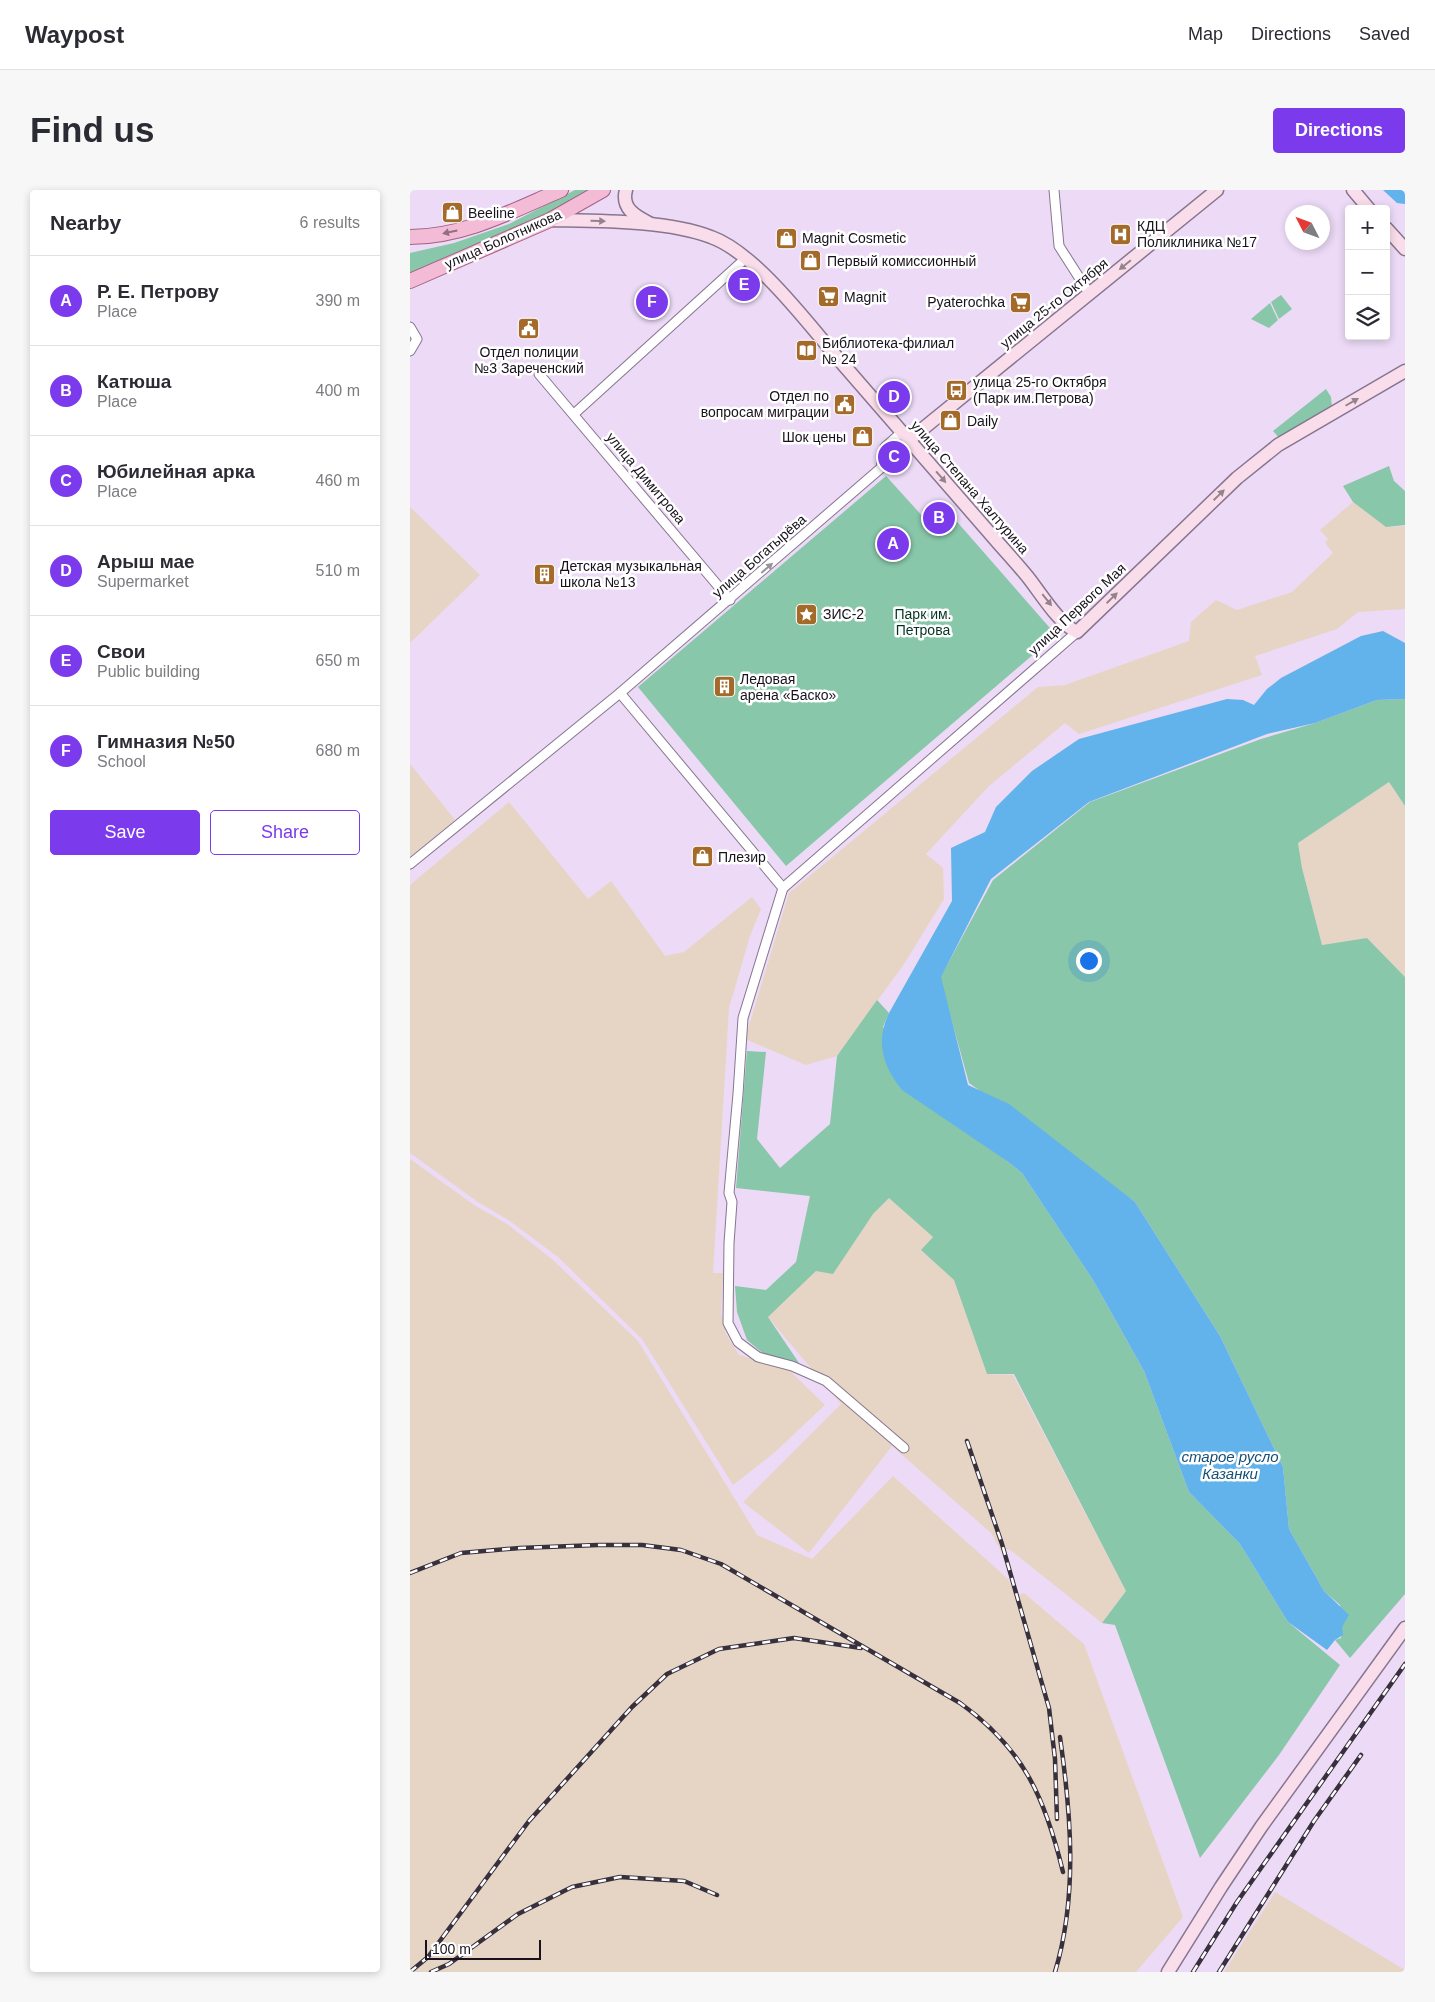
<!DOCTYPE html>
<meta charset="utf-8">
<style>
body{margin:0;font-family:Helvetica,sans-serif;background:#f7f7f7;color:#2b2b33}
.controls{position:absolute;right:15px;top:15px;display:grid;overflow:hidden;border-radius:5px;box-shadow:0 2px 8px #0003}
.controls button{width:45px;height:45px;display:grid;place-items:center;padding:0;border:0;border-bottom:1px solid #e1e1e2;background:#fff;color:#2b2b33;font:25px sans-serif}
.compass{position:absolute;left:875px;top:15px;width:45px;height:45px;border-radius:50%;background:#fff;box-shadow:0 2px 8px #0003;rotate:312deg}
.scale{position:absolute;left:15px;bottom:12px;width:116px;box-sizing:border-box;padding-left:5px;border:2px solid #18121c;border-top:0;font-size:14px;line-height:18px;white-space:nowrap;color:#18121c;-webkit-text-stroke:4px #fff;paint-order:stroke}
.you{position:absolute;left:678px;top:770px;width:18px;height:18px;margin:-12px;border:4px solid #fff;border-radius:50%;background:#1a73e8;box-shadow:0 0 0 8px #1a73e833}
.badge{display:grid;place-items:center;width:32px;height:32px;border-radius:50%;background:#7c3aed;color:#fff;font-size:16px;font-weight:700}
.pin{position:absolute;translate:-50% -50%;border:2px solid #fff;box-shadow:0 1px 5px #0006}
.list{margin:0;padding:0;list-style:none}
h2{display:flex;justify-content:space-between;align-items:center;height:65px;margin:0;padding:0 20px;font-size:21px}
h2 small{font-size:16px;font-weight:400;color:#7c7c81}
.list li{display:grid;grid-template-columns:32px 1fr auto;gap:15px;align-items:center;box-sizing:border-box;height:90px;padding:0 20px;border-top:1px solid #e1e1e2}
.list b{display:block;font-size:19px;white-space:nowrap}
.list p{margin:0;font-size:16px;white-space:nowrap;color:#7c7c81}
.list em{font-size:16px;font-style:normal;color:#7c7c81}
.actions{display:flex;gap:10px;padding:15px 20px}
.actions a{flex:1;padding:11px 0;border:1px solid #7c3aed;border-radius:5px;text-align:center;font-size:18px;color:#7c3aed}
.actions .main{background:#7c3aed;color:#fff}
.icon{flex:none;width:28px;height:28px;fill:none;stroke:currentColor;stroke-width:2;stroke-linecap:round;stroke-linejoin:round}
.map{position:relative;flex:none;width:995px;height:1782px;overflow:hidden;border-radius:5px}
header{display:flex;align-items:center;gap:30px;box-sizing:border-box;height:70px;padding:0 25px;background:#fff;border-bottom:1px solid #e1e1e2}
header strong{font-size:24px}
nav{display:flex;gap:28px;margin-inline-start:auto;font-size:18px}
.intro{display:flex;align-items:center;justify-content:space-between;box-sizing:border-box;height:120px;padding:0 30px}
h1{margin:0;font-size:35px}
.button{padding:12px 22px;border-radius:5px;background:#7c3aed;color:#fff;font-size:18px;font-weight:700}
main{display:flex;gap:30px;padding:0 30px}
aside{flex:1;background:#fff;border-radius:5px;box-shadow:0 2px 8px #0003}
.map>svg:first-child{display:block}
</style>
<header>
<strong>Waypost</strong>
<nav><a>Map</a><a>Directions</a><a>Saved</a></nav>
</header>
<div class="intro"><h1>Find us</h1><a class="button">Directions</a></div>
<main>
<aside>
<h2>Nearby<small>6 results</small></h2>
<ul class="list">
<li><span class="badge">A</span><div><b>Р. Е. Петрову</b><p>Place</p></div><em>390 m</em></li>
<li><span class="badge">B</span><div><b>Катюша</b><p>Place</p></div><em>400 m</em></li>
<li><span class="badge">C</span><div><b>Юбилейная арка</b><p>Place</p></div><em>460 m</em></li>
<li><span class="badge">D</span><div><b>Арыш мае</b><p>Supermarket</p></div><em>510 m</em></li>
<li><span class="badge">E</span><div><b>Свои</b><p>Public building</p></div><em>650 m</em></li>
<li><span class="badge">F</span><div><b>Гимназия №50</b><p>School</p></div><em>680 m</em></li>
</ul>
<div class="actions"><a class="main">Save</a><a>Share</a></div>
</aside>
<div class="map">
<svg width="995" height="1782" viewBox="0 0 995 1782">
<rect width="100%" height="100%" fill="#ecdaf6"/>
<g fill="#e6d5c4">
<polygon points="943,312 976,337 995,336 995,419 948,422 927,439 845,466 852,485 669,544 655,533 578,597 516,664 533,678 534,709 494,774 427,866 396,875 335,849 379,703 628,497 655,495 779,451 781,432 806,410 827,420 882,402 923,363 915,353 918,349 910,340"/>
<polygon points="0,317 70,385 0,453"/>
<polygon points="0,574 45,630 0,667"/>
<polygon points="979,592 995,616 995,787 957,748 912,755 892,678 888,653"/>
<polygon points="99,612 178,709 201,691 255,766 274,762 342,707 351,719 340,746 319,818 303,1083 313,1083 311,1123 316,1144 329,1165 379,1180 415,1215 364,1263 323,1295 232,1149 148,1067 100,1031 68,1012 0,963 0,695"/>
<polygon points="0,969 64,1015 97,1034 143,1070 228,1151 347,1345 402,1369 483,1286 598,1389 606,1406 614,1403 674,1454 773,1727 726,1782 0,1782"/>
<polygon points="479,1007 523,1047 511,1060 544,1090 577,1184 603,1185 716,1401 692,1433 599,1359 591,1361 581,1343 482,1256 399,1363 333,1312 431,1214 358,1127 406,1081"/>
<polygon points="865,1702 995,1780 995,1782 814,1782"/>
</g>
<g fill="#88c7a9">
<polygon points="165,0 180,0 105,41 0,84 0,63 44,53 99,34"/>
<polygon points="871,105 882,119 869,129 861,112"/>
<polygon points="860,113 868,130 859,138 841,129"/>
<polygon points="916,199 921,207 922,217 872,251 863,241"/>
<polygon points="979,276 984,291 995,301 995,335 976,337 943,312 933,296"/>
<polygon points="476,286 525,340 542,326 646,445 376,676 228,497"/>
<polygon points="995,509 995,616 979,592 888,653 892,678 912,755 957,748 995,787 995,1404 940,1468 925,1450 931,1448 932,1437 930,1415 914,1401 879,1339 873,1277 810,1146 725,1012 559,893 530,788 583,690 680,612 851,549 905,533 967,510"/>
<polygon points="467,810 479,823 473,837 597,971 612,983 683,1090 734,1181 779,1302 830,1354 878,1432 930,1475 869,1565 790,1668 705,1435 692,1433 716,1401 604,1184 577,1184 544,1090 511,1060 523,1047 479,1008 463,1024 423,1084 406,1081 358,1127 389,1173 356,1166 337,1150 327,1122 325,1096 356,1100 386,1072 400,1006 326,998 337,861 356,862 347,949 370,978 420,934 427,866"/>
</g>
<g fill="#62b2ec">
<polygon points="973,0 995,0 995,14 987,13"/>
<path d="M973 441 995 453V509L967 510 905 533 857 544 679 612 581 689 531 787 558 895 599 914 725 1012 810 1146 873 1277 879 1339 914 1401 939 1425 932 1437 933 1445 925 1450 917 1460 878 1432 830 1354 779 1302 734 1181 683 1090 612 983 597 971 492 900C473 876 465 852 479 823L542 711 541 658 575 642 586 617 622 581 669 549 817 509 833 510 844 515 857 499 871 488 951 446Z"/>
</g>
<g fill="none" stroke-linecap="round" stroke-linejoin="round">
<defs>
<g id="street">
<polyline points="644,0 649,56 679,103"/>
<polyline points="0,137 7,149 0,161"/>
<polyline points="129,184 320,410"/>
<polyline points="164,224 336,68"/>
<polyline points="210,503 373,698"/>
<polyline points="0,674 210,503 471,278 475,257 492,242"/>
<polyline points="373,698 333,828 328,904 319,1003 322,1012 319,1053 318,1133 328,1152 348,1167 382,1176 416,1191 494,1258"/>
<polyline points="373,698 667,442"/>
</g>
<g id="secondary">
<path d="M216 0C211 18 225 26 239 33"/>
<polyline points="943,0 959,19"/>
<path d="M140 30C187 31 257 30 301 47 346 63 399 135 431 172 484 233 537 294 590 355 599 365 608 375 617 386 630 402 649 434 667 442L827 288 868 255 995 181"/>
<polyline points="976,38 995,59"/>
<polyline points="499,250 807,0"/>
<polyline points="758,1782 811,1697 851,1637 995,1438"/>
</g>
<g id="primary">
<path d="M0 47C54 47 102 21 151 0"/>
<polyline points="0,91 140,30 193,0"/>
</g>
</defs>
<use href="#street" stroke="#86768f" stroke-width="11"/>
<use href="#secondary" stroke="#86768f" stroke-width="15"/>
<use href="#primary" stroke="#a26383" stroke-width="16"/>
<use href="#street" stroke="#fff" stroke-width="9"/>
<use href="#secondary" stroke="#faddea" stroke-width="12"/>
<use href="#primary" stroke="#f4bbd6" stroke-width="14"/>
<defs>
<g id="rail">
<polyline points="557,1251 592,1354 639,1518 645,1569 647,1629"/>
<path d="M0 1383 51 1363 110 1358 188 1355H232L271 1360 311 1374 550 1513C614 1559 635 1608 653 1682"/>
<polyline points="0,1782 18,1767 119,1631 222,1517 257,1484 309,1459 384,1448 451,1458"/>
<polyline points="21,1782 39,1774 108,1724 162,1697 210,1687 274,1691 307,1705"/>
<path d="M645 1782C668 1706 661 1624 650 1547"/>
<polyline points="783,1782 827,1712 995,1474"/>
<polyline points="809,1782 904,1631 951,1565"/>
</g>
</defs>
<use href="#rail" stroke="#38303d" stroke-width="4.5"/>
<use href="#rail" stroke="#fff" stroke-width="2.5" stroke-dasharray="8" stroke-linecap="butt"/>
</g>
<defs><path id="oneway-solid" d="M-6-.8H1V-3.2L6.5 0L1 3.2V.8H-6Z" transform="scale(1.25)"/></defs>
<g fill="#94828d">
<use href="#oneway-solid" transform="translate(188 31) rotate(2)"/>
<use href="#oneway-solid" transform="translate(715 75) rotate(141)"/>
<use href="#oneway-solid" transform="translate(942 212) rotate(-30)"/>
<use href="#oneway-solid" transform="translate(531 287) rotate(49)"/>
<use href="#oneway-solid" transform="translate(809 305) rotate(-44)"/>
<use href="#oneway-solid" transform="translate(702 408) rotate(-44)"/>
<use href="#oneway-solid" transform="translate(637 410) rotate(51)"/>
</g>
<use fill="#916f82" href="#oneway-solid" transform="translate(40 42) rotate(168)"/>
<use fill="#979499" href="#oneway-solid" transform="translate(357 378) rotate(-41)"/>
<defs>
<symbol id="shop-square" viewBox="-11 -11 22 22"><rect x="-9" y="-9" width="18" height="18" rx="4" fill="#a36a29" stroke="#fff"/><path d="M-5-2.5h2.3a2.7 3.5 0 0 1 5.4 0H5L5.5 6h-11ZM-1.5-2.5h3a1.5 2.3 0 0 0-3 0Z" fill="#fff"/></symbol>
<symbol id="hospital-square" viewBox="-11 -11 22 22"><rect x="-9" y="-9" width="18" height="18" rx="4" fill="#a36a29" stroke="#fff"/><path d="M-5-5h3v3.5h4V-5h3V5h-3V1.5h-4V5h-3Z" fill="#fff"/></symbol>
<symbol id="supermarket-square" viewBox="-11 -11 22 22"><rect x="-9" y="-9" width="18" height="18" rx="4" fill="#a36a29" stroke="#fff"/><path d="M-6-5.5h2.5l.6 2H6L4.5 2H-2.5L-4.4-4H-6ZM-1.5 3.2a1.3 1.3 0 1 0 .1 0ZM3 3.2a1.3 1.3 0 1 0 .1 0Z" fill="#fff"/></symbol>
<symbol id="civic-square" viewBox="-11 -11 22 22"><rect x="-9" y="-9" width="18" height="18" rx="4" fill="#a36a29" stroke="#fff"/><path d="M-.6-6.5H3V-4.5H.6V-3L4-1V1h2V6H-6V1h2V-1L-.6-3ZM-1.2 2.5V6h2.4V2.5Z" fill="#fff"/></symbol>
<symbol id="library-square" viewBox="-11 -11 22 22"><rect x="-9" y="-9" width="18" height="18" rx="4" fill="#a36a29" stroke="#fff"/><path d="M-6-4Q-3-5.5-.7-3.5V5Q-3 3-6 4ZM6-4Q3-5.5 .7-3.5V5Q3 3 6 4Z" fill="#fff"/></symbol>
<symbol id="bus-square" viewBox="-11 -11 22 22"><rect x="-9" y="-9" width="18" height="18" rx="4" fill="#a36a29" stroke="#fff"/><path d="M-5-6H5V4H4V6H2V4H-2V6H-4V4H-5ZM-3.5-4V0h7V-4ZM-3.5 1.2v1.5H-2V1.2ZM2 1.2v1.5H3.5V1.2Z" fill="#fff"/></symbol>
<symbol id="building-square" viewBox="-11 -11 22 22"><rect x="-9" y="-9" width="18" height="18" rx="4" fill="#a36a29" stroke="#fff"/><path d="M-4-6H4V6H1V3H-1V6H-4ZM-2.5-4.3h1.7v1.8h-1.7ZM.8-4.3h1.7v1.8H.8ZM-2.5-1h1.7V.8h-1.7ZM.8-1h1.7V.8H.8Z" fill="#fff"/></symbol>
<symbol id="sight-square" viewBox="-11 -11 22 22"><rect x="-9" y="-9" width="18" height="18" rx="4" fill="#a36a29" stroke="#fff"/><path d="M0-6L1.8-2.2L6-1.7L2.9 1.2L3.7 5.4L0 3.3L-3.7 5.4L-2.9 1.2L-6-1.7L-1.8-2.2Z" fill="#fff"/></symbol>
</defs>
<g fill-rule="evenodd">
<use href="#shop-square" x="30" y="10" width="25" height="25"/>
<use href="#hospital-square" x="698" y="32" width="25" height="25"/>
<use href="#shop-square" x="364" y="36" width="25" height="25"/>
<use href="#shop-square" x="388" y="58" width="25" height="25"/>
<use href="#supermarket-square" x="406" y="94" width="25" height="25"/>
<use href="#supermarket-square" x="598" y="100" width="25" height="25"/>
<use href="#civic-square" x="106" y="126" width="25" height="25"/>
<use href="#library-square" x="384" y="148" width="25" height="25"/>
<use href="#bus-square" x="534" y="188" width="25" height="25"/>
<use href="#civic-square" x="422" y="202" width="25" height="25"/>
<use href="#shop-square" x="528" y="218" width="25" height="25"/>
<use href="#shop-square" x="440" y="234" width="25" height="25"/>
<use href="#building-square" x="122" y="372" width="25" height="25"/>
<use href="#sight-square" x="384" y="412" width="25" height="25"/>
<use href="#building-square" x="302" y="484" width="25" height="25"/>
<use href="#shop-square" x="280" y="654" width="25" height="25"/>
</g>
<g text-anchor="middle" stroke-width="5" stroke-linejoin="round" paint-order="stroke">
<g font-size="14" fill="#18121c" stroke="#fff" text-anchor="start">
<text x="58" y="28">Beeline</text>
<text x="727" y="41">КДЦ<tspan x="727" dy="16">Поликлиника №17</tspan></text>
<text x="392" y="53">Magnit Cosmetic</text>
<text x="417" y="76">Первый комиссионный</text>
<text x="434" y="112">Magnit</text>
<text x="595" y="117" text-anchor="end">Pyaterochka</text>
<text x="412" y="158">Библиотека-филиал<tspan x="412" dy="16">№ 24</tspan></text>
<text x="119" y="167" text-anchor="middle">Отдел полиции<tspan x="119" dy="16">№3 Зареченский</tspan></text>
<text x="563" y="197">улица 25-го Октября<tspan x="563" dy="16">(Парк им.Петрова)</tspan></text>
<text x="419" y="211" text-anchor="end">Отдел по<tspan x="419" dy="16">вопросам миграции</tspan></text>
<text x="557" y="236">Daily</text>
<text x="436" y="252" text-anchor="end">Шок цены</text>
<text x="150" y="381">Детская музыкальная<tspan x="150" dy="16">школа №13</tspan></text>
<text x="413" y="429">ЗИС-2</text>
<text x="330" y="494">Ледовая<tspan x="330" dy="16">арена «Баско»</tspan></text>
<text x="308" y="672">Плезир</text>
</g>
<g font-size="14" fill="#18121c" stroke="#fff">
<text transform="translate(93 49) rotate(-24)" y="5">улица Болотникова</text>
<text transform="translate(644 113) rotate(-39)" y="5">улица 25-го Октября</text>
<text transform="translate(236 288) rotate(50)" y="5">улица Димитрова</text>
<text transform="translate(560 297) rotate(49)" y="5">улица Степана Халтурина</text>
<text transform="translate(349 366) rotate(-41)" y="5">улица Богатырёва</text>
<text transform="translate(667 419) rotate(-43)" y="5">улица Первого Мая</text>
</g>
<g font-size="14" fill="#053423" stroke="#fff">
<text x="513" y="429">Парк им.<tspan x="513" dy="16">Петрова</tspan></text>
</g>
<g font-size="15" font-style="italic" fill="#155077" stroke="#fff">
<text x="820" y="1272">старое русло<tspan x="820" dy="17">Казанки</tspan></text>
</g>
</g>
</svg>
<div class="controls">
<button>+</button>
<button>−</button>
<button><svg class="icon" aria-label="layers" viewBox="0 0 24 24"><path d="M12 4l9 5-9 5-9-5zM3 14l9 5 9-5"/></svg></button>
</div>
<svg class="compass" viewBox="-18 -18 36 36"><path d="M0-13l5 13h-10z" fill="#e53935"/><path d="M0 13l5-13h-10z" fill="#7c7c81"/></svg>
<div class="scale">100 m</div>
<div class="you"></div>
<div class="pin badge" style="left:483px;top:354px">A</div>
<div class="pin badge" style="left:529px;top:328px">B</div>
<div class="pin badge" style="left:484px;top:267px">C</div>
<div class="pin badge" style="left:484px;top:207px">D</div>
<div class="pin badge" style="left:334px;top:95px">E</div>
<div class="pin badge" style="left:242px;top:112px">F</div>
</div>
</main>
